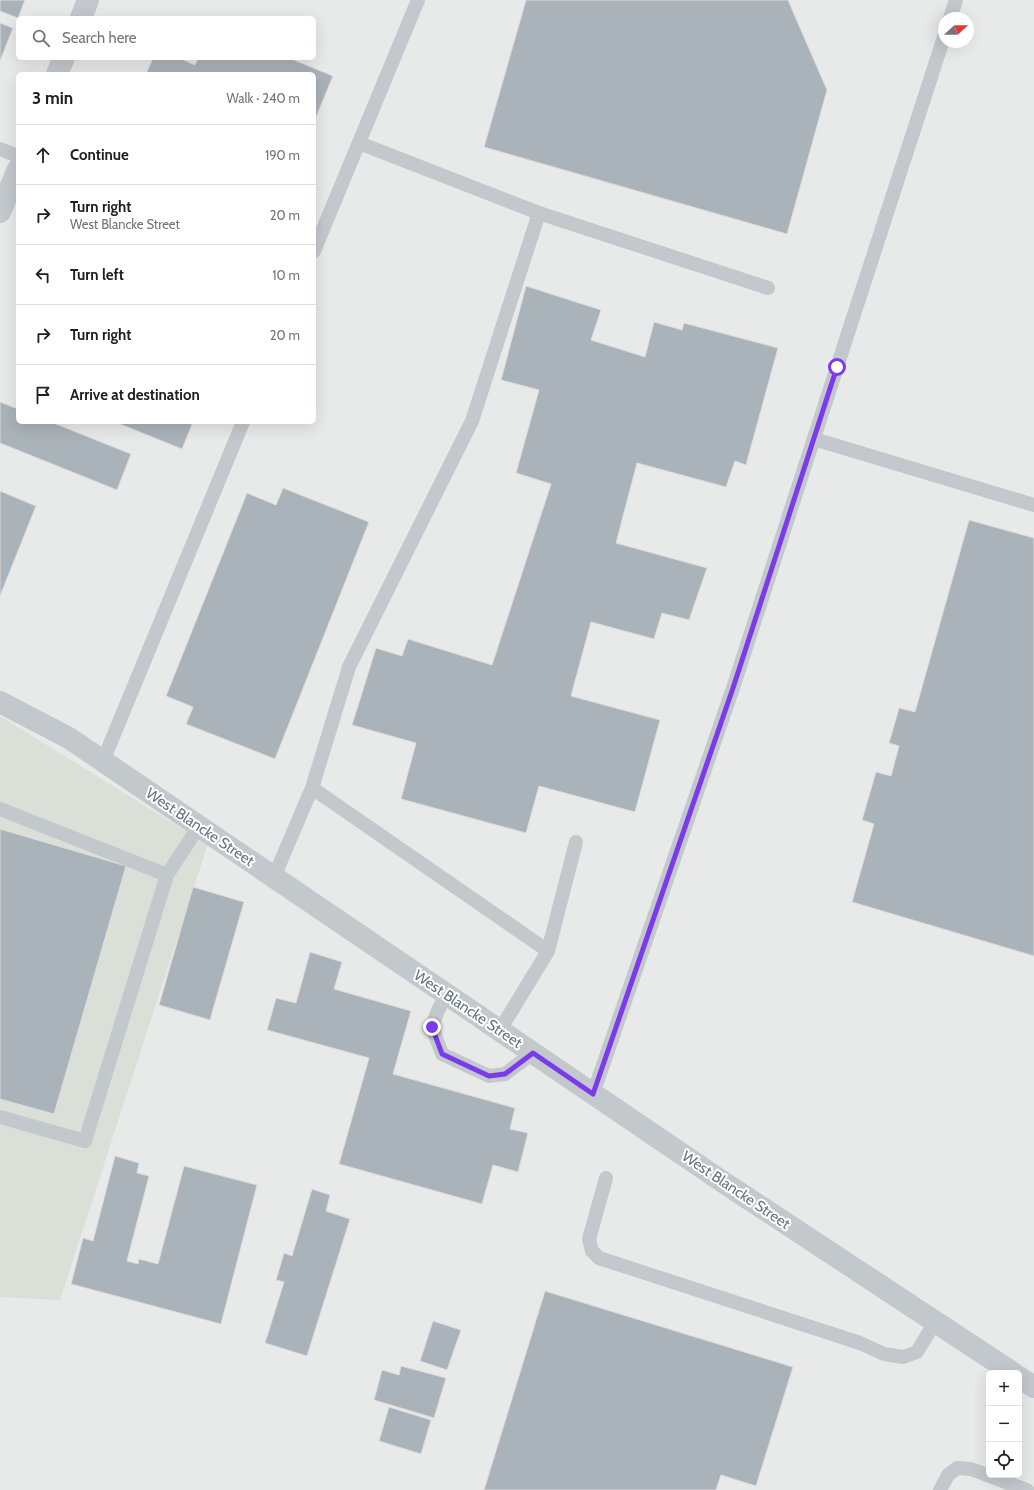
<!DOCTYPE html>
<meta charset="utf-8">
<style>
body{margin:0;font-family:Cabin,sans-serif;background:#f2f2f2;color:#202124}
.controls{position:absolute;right:12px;bottom:12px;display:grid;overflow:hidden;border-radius:6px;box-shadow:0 4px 16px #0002}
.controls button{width:36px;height:36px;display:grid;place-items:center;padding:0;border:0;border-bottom:1px solid #e0e0e0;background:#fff;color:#202124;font:20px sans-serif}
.compass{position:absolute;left:938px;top:12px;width:36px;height:36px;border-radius:50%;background:#fff;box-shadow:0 4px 16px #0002;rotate:69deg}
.stop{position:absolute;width:12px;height:12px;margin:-9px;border:3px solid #7c3aed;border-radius:50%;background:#fff}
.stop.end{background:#7c3aed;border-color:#fff;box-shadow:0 1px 4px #0008}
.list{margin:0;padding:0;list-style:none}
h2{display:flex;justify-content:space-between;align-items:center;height:52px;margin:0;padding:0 16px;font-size:17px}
h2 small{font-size:13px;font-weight:400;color:#757577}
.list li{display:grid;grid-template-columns:26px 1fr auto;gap:12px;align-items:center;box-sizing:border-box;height:60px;padding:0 16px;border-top:1px solid #e0e0e0}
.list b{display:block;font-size:15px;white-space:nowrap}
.list p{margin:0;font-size:13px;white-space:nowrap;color:#757577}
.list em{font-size:13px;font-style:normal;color:#757577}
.icon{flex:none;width:22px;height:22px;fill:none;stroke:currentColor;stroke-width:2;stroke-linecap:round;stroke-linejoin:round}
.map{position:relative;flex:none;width:1034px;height:1490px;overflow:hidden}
.search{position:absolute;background:#fff;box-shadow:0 4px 16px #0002;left:16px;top:16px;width:300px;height:44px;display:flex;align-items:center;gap:10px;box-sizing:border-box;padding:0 14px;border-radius:6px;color:#757577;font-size:15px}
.panel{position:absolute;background:#fff;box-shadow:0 4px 16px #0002;left:16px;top:72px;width:300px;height:352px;border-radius:6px}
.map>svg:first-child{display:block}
</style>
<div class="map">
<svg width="1034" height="1490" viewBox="0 0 1034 1490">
<rect width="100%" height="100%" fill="#fafaf8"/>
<path fill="#e8e9e9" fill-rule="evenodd" d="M0 0H1034V1490H0V1297L60 1299 208 846 0 716ZM18 18H314V58H18ZM944 18H968V42H944ZM18 74H314V422H18ZM989 1373H1019V1475H989Z"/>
<polygon fill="#dadfd7" points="0,716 208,845 60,1300 0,1297"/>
<g fill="#aab3b9" stroke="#dcdcda">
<polygon points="0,0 25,0 18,18 0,11"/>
<polygon points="526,0 788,0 827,90 787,234 484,147"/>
<polygon points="0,23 13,28 0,61"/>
<polygon points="153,58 179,58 195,65 198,58 289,58 333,76 314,122 314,74 146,74"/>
<polygon points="526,286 601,310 591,340 645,357 654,322 682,330 684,323 778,348 746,465 735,461 726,487 637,463 616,543 707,568 689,620 662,613 654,639 591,622 571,696 660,720 635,812 539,786 526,833 401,799 416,743 352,725 376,648 402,656 408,639 492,665 551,484 516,473 539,390 501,380"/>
<polygon points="0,402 18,409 18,422 51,422 131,454 117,490 0,443"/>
<polygon points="115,422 193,422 182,449"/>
<polygon points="283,488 369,522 275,759 186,724 193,707 166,696 247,493 276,505"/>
<polygon points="0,491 36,506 0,596"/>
<polygon points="969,520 1034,538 1034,956 852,902 874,824 862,820 876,772 891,776 899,746 889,743 899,708 915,712"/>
<polygon points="0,829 126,866 54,1114 0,1099"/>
<polygon points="193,887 244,902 210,1020 159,1005"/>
<polygon points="310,952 342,962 334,989 411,1011 393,1074 515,1108 510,1129 528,1133 518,1172 493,1165 482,1204 339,1164 369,1058 267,1030 276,998 296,1003"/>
<polygon points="115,1156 139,1163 137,1173 149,1176 127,1261 138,1264 139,1259 158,1264 184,1166 257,1185 221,1324 71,1284 83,1238 93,1241"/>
<polygon points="312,1189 330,1195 326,1211 350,1219 307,1356 265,1343 284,1282 276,1280 284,1253 292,1256"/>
<polygon points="545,1291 793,1367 756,1486 721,1475 716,1490 484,1490"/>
<polygon points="433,1321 461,1330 447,1370 420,1361"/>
<polygon points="401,1366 446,1378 434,1418 374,1400 382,1370 399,1375"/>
<polygon points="389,1407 431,1420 421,1454 379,1441"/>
</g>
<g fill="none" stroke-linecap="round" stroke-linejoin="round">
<g stroke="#c3c8cc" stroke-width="14">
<polyline points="950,18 956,0"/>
<polyline points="0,149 18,156"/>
<polyline points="539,213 768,288"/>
<polyline points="314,251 418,0"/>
<polyline points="814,439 1034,505"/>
<polyline points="103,761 243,422"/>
<polyline points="312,788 548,951 500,1030"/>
<polyline points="0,809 167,875"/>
<polyline points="274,877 312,788 349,667 472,421 539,213 359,143"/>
<polyline points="548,951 576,842"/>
<polyline points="447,994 438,1010 432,1027 442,1054 489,1076 505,1074 533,1053"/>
<polyline points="593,1094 733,688 944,37"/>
<polyline points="0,1117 85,1141 167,875 199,826"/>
<polyline points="606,1178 589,1239 592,1251 599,1258 860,1343 884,1354 903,1357 917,1352 935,1322"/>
<polyline points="940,1490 948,1475 957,1468 971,1469 1027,1490"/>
</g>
<g stroke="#c3c8cc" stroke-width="22">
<polyline points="81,18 88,0"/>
<polyline points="57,74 64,58"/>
<polyline points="0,212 18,169"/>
<polyline points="0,702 69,738 723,1182 1013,1373"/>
<polyline points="1019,1377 1034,1387"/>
</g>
</g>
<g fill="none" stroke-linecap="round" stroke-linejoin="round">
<polyline stroke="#7c3aed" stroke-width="5" points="432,1027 442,1054 489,1076 505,1074 533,1053 593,1094 733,688 837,367"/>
</g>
<g text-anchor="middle" stroke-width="4" stroke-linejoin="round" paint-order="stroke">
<g font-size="15" fill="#657683" stroke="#fff">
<text transform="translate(200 827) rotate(34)" y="5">West Blancke Street</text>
<text transform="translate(468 1009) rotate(34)" y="5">West Blancke Street</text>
<text transform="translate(736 1190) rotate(34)" y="5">West Blancke Street</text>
</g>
</g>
</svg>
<div class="controls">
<button>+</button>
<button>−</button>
<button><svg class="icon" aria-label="locate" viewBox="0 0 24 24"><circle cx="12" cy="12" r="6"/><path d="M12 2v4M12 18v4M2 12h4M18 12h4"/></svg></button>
</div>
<svg class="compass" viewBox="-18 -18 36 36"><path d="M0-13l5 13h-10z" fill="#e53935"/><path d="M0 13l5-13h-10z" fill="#757577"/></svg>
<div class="stop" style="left:837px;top:367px"></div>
<div class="stop end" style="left:432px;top:1027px"></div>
<div class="search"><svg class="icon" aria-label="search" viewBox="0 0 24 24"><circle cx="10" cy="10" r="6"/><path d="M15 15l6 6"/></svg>Search here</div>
<section class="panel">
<h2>3 min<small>Walk · 240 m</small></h2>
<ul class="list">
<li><svg class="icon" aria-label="ahead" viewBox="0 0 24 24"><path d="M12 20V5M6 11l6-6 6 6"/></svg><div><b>Continue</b></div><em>190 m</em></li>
<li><svg class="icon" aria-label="right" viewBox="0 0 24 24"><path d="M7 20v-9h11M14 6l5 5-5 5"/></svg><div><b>Turn right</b><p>West Blancke Street</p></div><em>20 m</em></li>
<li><svg class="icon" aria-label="left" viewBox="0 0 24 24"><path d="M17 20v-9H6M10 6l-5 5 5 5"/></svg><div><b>Turn left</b></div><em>10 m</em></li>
<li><svg class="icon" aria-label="right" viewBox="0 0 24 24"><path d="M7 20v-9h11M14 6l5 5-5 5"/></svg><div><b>Turn right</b></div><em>20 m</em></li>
<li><svg class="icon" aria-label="arrive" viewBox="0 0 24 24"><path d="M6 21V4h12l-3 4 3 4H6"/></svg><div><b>Arrive at destination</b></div></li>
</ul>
</section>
</div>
